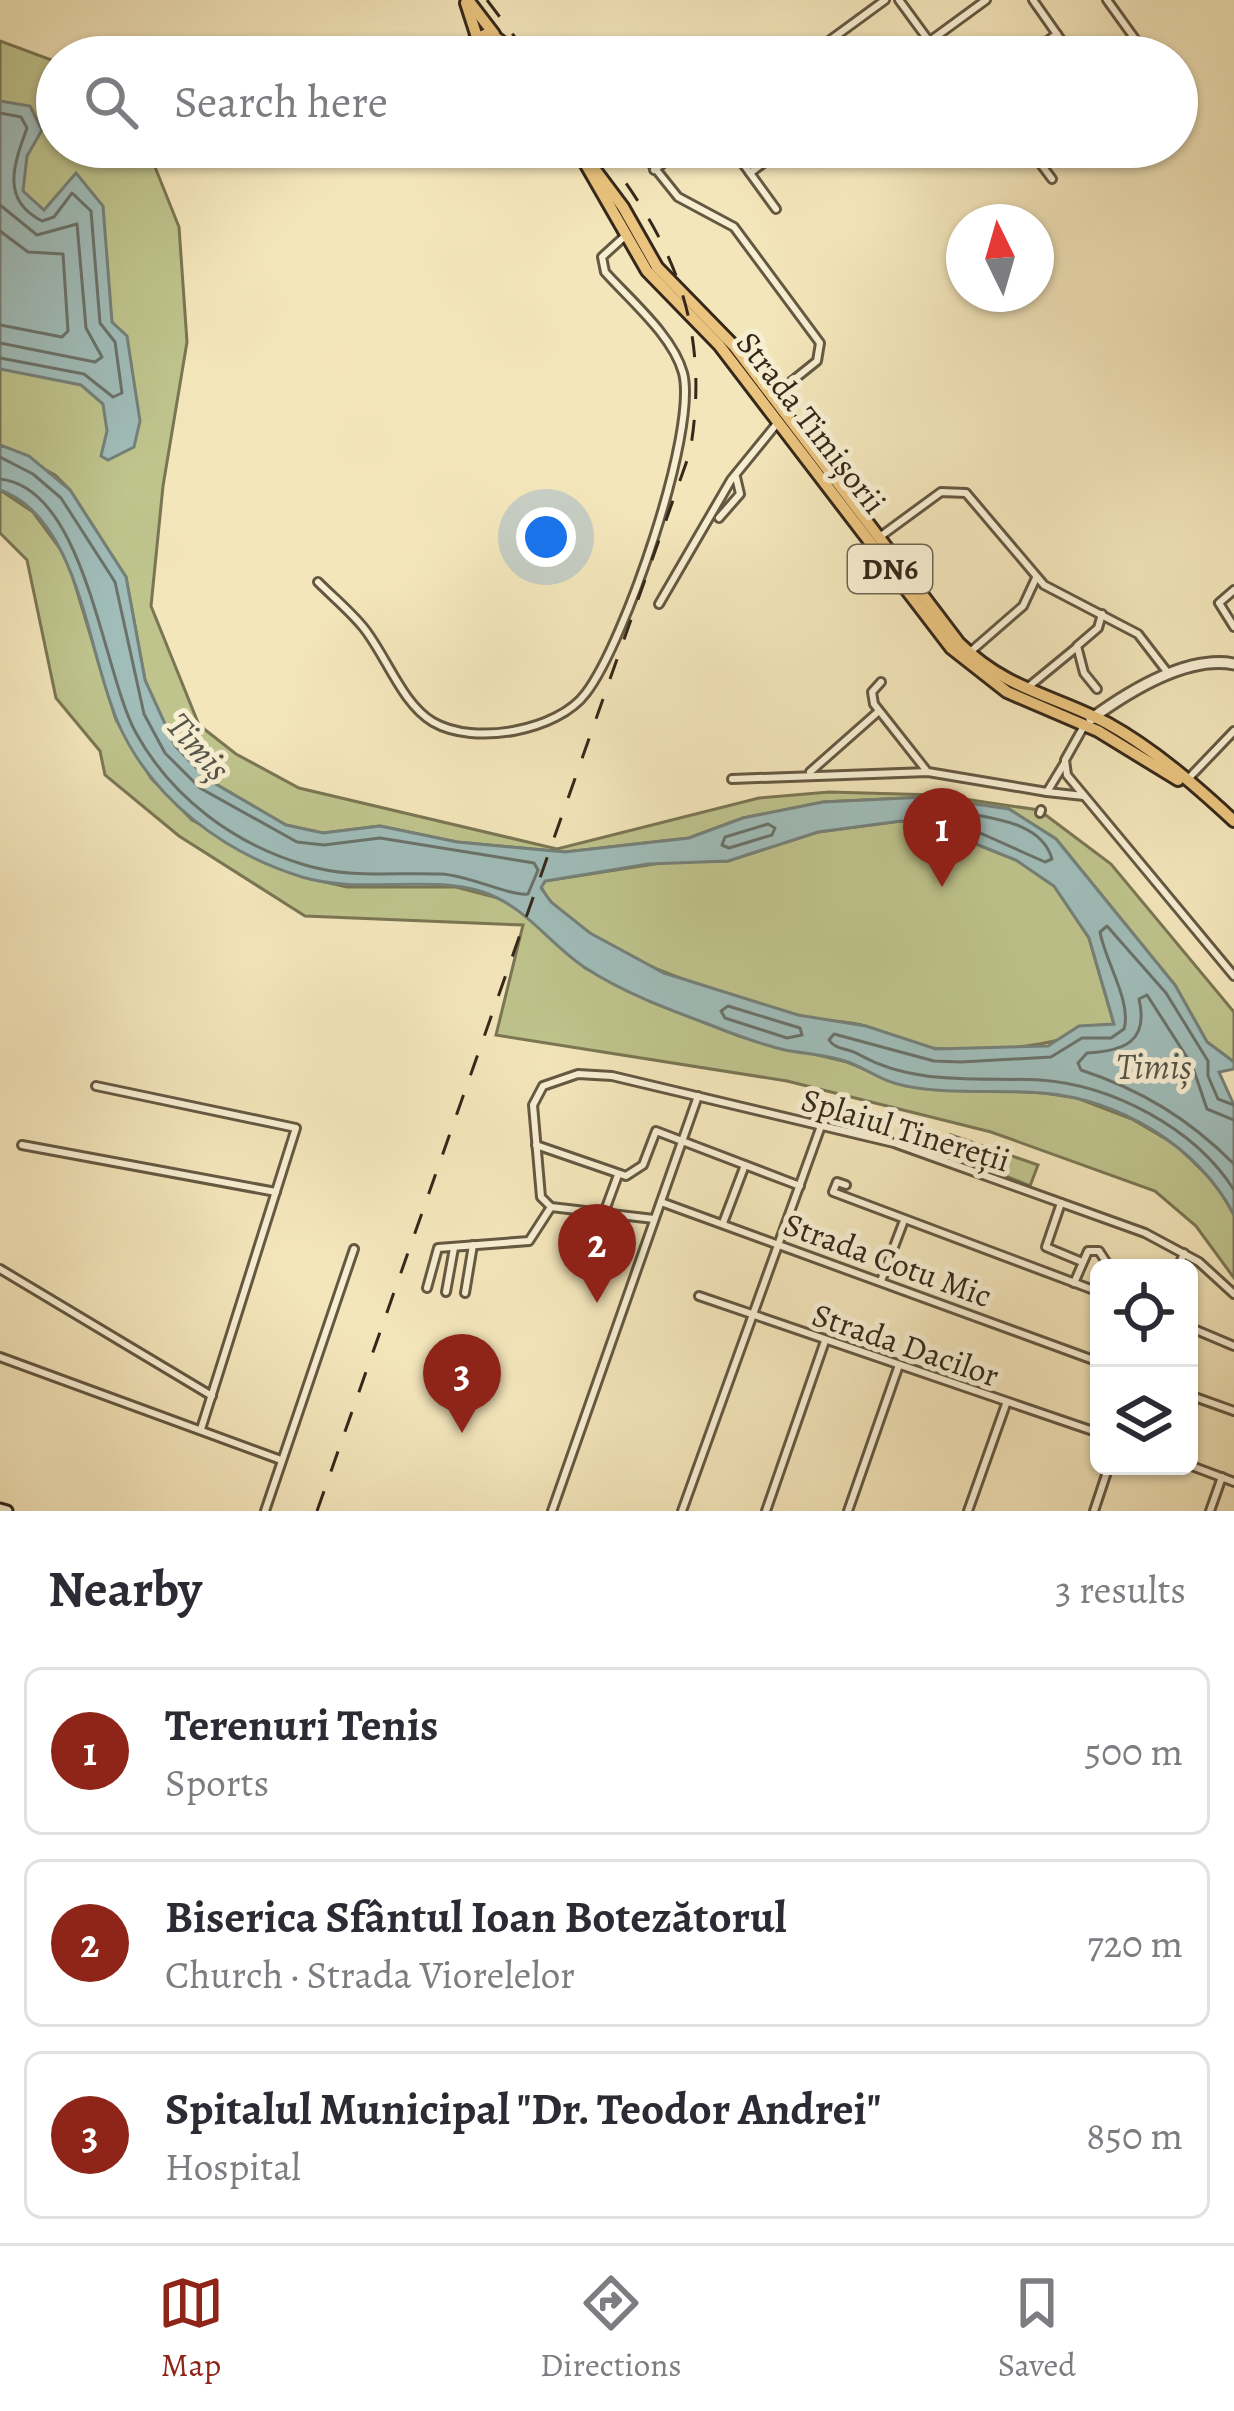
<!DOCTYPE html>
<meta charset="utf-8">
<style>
body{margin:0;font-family:Alegreya,serif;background:#f2f2f3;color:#2b2b33}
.controls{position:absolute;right:36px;bottom:36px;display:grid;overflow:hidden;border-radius:18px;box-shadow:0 3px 9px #0004}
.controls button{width:108px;height:108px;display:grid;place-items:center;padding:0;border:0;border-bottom:3px solid #e1e1e2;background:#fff;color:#2b2b33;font:60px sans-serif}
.compass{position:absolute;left:946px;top:204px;width:108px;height:108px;border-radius:50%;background:#fff;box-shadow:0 3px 9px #0004;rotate:355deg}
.you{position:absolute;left:546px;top:537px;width:42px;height:42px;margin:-30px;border:9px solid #fff;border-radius:50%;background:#1a73e8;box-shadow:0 0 0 18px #1a73e833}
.badge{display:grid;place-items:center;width:78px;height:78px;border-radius:50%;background:#8f2418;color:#fff;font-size:39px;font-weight:700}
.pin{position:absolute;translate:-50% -99px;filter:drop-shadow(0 3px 6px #0008)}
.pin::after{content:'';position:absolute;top:63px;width:42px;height:36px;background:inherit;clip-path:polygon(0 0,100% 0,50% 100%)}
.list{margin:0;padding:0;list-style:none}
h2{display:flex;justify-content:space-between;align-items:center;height:156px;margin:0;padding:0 48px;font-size:51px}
h2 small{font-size:39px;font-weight:400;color:#7c7c81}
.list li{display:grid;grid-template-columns:78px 1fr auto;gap:36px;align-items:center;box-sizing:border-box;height:168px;margin:0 24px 24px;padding:0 24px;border:3px solid #e1e1e2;border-radius:18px}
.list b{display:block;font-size:45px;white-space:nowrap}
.list p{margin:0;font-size:39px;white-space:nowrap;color:#7c7c81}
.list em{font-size:39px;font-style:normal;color:#7c7c81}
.icon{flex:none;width:66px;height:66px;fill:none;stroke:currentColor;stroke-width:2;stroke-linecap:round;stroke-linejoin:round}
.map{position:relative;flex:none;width:1234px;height:1511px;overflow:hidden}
.search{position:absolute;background:#fff;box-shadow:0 3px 9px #0004;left:36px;right:36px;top:36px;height:132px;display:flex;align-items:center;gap:30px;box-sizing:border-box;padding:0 42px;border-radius:66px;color:#7c7c81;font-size:45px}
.sheet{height:732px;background:#fff}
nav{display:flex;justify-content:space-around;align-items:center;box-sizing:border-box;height:168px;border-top:3px solid #e1e1e2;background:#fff;font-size:33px;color:#7c7c81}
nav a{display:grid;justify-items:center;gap:6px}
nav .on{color:#8f2418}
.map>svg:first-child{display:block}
</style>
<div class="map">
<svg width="1234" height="1511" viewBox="0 0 1234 1511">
<rect width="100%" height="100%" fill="#f4e6bb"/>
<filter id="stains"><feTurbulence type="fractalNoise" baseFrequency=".00167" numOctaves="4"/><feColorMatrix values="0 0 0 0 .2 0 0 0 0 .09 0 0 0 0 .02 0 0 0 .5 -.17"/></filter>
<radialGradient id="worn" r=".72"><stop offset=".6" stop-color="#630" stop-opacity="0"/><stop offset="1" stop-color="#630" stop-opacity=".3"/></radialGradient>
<g fill="#bfc48d" stroke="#7a7654" stroke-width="3">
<polygon points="0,41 57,62 57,147 147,147 179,227 187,342 163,486 151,606 199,725 236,754 299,788 557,849 759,798 829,792 937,795 1039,810 1111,864 1234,1012 1234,1062 1207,1042 1175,985 1056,839 1009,809 927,797 823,802 743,818 689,838 565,852 457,842 380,826 323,833 286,825 207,779 175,746 145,680 126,577 70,490 55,475 0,445"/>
<polygon points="0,490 33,512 67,558 116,720 151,778 192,820 303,877 347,887 456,887 498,898 517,907 585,968 651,1002 739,1036 847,1062 906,1086 1044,1093 1077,1098 1132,1119 1176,1145 1217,1185 1234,1215 1234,1278 1196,1226 1155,1191 991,1132 787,1081 496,1035 523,925 305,916 179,836 105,775 100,751 56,698 27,560 0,533"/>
<path d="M901 821 934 827 1016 860 1054 886 1089 938 1114 1024C1060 1044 1004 1053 944 1049 916 1048 892 1034 865 1026 845 1020 822 1022 801 1016 732 995 576 956 541 887L545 881 667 862 728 861 818 832Z"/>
<polygon points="951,1135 1038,1165 1030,1186 953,1154"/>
</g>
<g fill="#a0bdba" stroke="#75817a" stroke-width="3" fill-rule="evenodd">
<polygon points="0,101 30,106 42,130 27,156 23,191 44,210 76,173 103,206 112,322 127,336 140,421 134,447 108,460 101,456 107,431 103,404 81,385 0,369"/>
<path d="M0 445 29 456 70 490 126 577 145 680 175 746 207 779 286 825 323 833 380 826 457 842 565 852 689 838 743 818 823 802 927 797 1009 809 1056 839 1175 985 1207 1042 1234 1062V1069L1219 1072 1234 1105V1215C1198 1146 1119 1099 1042 1093 997 1089 950 1095 906 1086 883 1082 869 1070 848 1062 828 1055 806 1054 785 1050 759 1044 733 1034 708 1024 665 1008 622 992 584 967 547 942 527 907 483 892 426 874 363 895 302 877 224 853 153 800 119 725 87 655 81 519 0 490ZM901 821 934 827 1016 860 1054 886 1089 938 1114 1024 1079 1026 1048 1046 936 1049 866 1026 798 1015 664 973 590 933 551 902 541 888 545 881 648 864 728 861 818 832Z"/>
</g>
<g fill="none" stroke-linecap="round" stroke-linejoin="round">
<g stroke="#6a726a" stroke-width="3">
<path d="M0 113 21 117 27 128C14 164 0 200 42 221L54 217 72 193 91 211 100 323 115 342 122 393 113 397 84 374 0 358"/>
<polyline points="0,205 37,235 77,224 86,328 102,357 95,362 0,343"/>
<polyline points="0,231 28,252 63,254 68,331 62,337 0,325"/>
<path d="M0 457 33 474 61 498 115 582 144 714 165 753 200 788 297 842 324 845 380 838 534 863 538 870 528 894C508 896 469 875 441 874 394 872 351 879 305 865 234 844 172 798 136 733 102 671 86 488 0 479"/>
<path d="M964 813C996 819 1042 823 1052 859L1045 862 960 824 957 817Z"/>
<polygon points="768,824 775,828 772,835 729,848 722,845 725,837"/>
<polygon points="728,1006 800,1028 802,1035 787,1038 725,1018 721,1011"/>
<path d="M1234 1105 1218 1099 1208 1076V1061L1166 993 1107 926 1100 932C1105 961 1132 1002 1124 1029L1111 1038H1082L1051 1057 961 1062 934 1061 834 1034 829 1040C836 1050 848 1048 860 1055 915 1086 978 1077 1040 1080 1112 1085 1195 1128 1234 1190"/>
<path d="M1234 1120 1207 1109 1192 1065 1147 995 1139 999C1149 1042 1124 1051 1087 1053L1078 1063 1081 1070C1142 1090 1189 1119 1234 1164"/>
</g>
<defs>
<g id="minor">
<polyline points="899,0 929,41"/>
<polyline points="1033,0 1073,57"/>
<polyline points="1107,0 1148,57"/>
<polyline points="807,57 885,0"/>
<polyline points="908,57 986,0"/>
<polyline points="1025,57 1057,34"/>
<polyline points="638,147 678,197 734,227 820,343 817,361 771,398"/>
<polyline points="731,147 776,209"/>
<polyline points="1028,147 1052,179"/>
<polyline points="654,170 685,147"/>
<polyline points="750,173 785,147"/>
<polyline points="719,518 740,494 736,477"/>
<polyline points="881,536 941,492 966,493 1044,585 1138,634 1168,673"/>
<path d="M318 582C333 597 350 611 363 627 386 655 402 704 433 722 474 746 558 731 586 693 624 644 698 431 683 373 673 336 630 300 605 272L602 257 625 236"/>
<polyline points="1234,590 1219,603 1234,627"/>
<polyline points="659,604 731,480 779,421"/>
<polyline points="969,653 1023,606 1036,578"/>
<polyline points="881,682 872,692 874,704 926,770"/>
<polyline points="1027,688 1077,647"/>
<polyline points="1097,689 1084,673 1077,646 1098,628 1102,614"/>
<polyline points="1084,726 1065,760 1067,775 1234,976"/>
<polyline points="810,772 879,711"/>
<polyline points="732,779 928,772 1047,792 1064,764"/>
<polyline points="1188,779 1234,731"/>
<polyline points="1047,792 1084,796"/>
<polyline points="1040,813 1041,810"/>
<polyline points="96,1086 296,1128 201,1429"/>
<polyline points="22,1145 276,1192"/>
<polyline points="536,1145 626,1176 643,1165 656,1131 800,1186"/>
<polyline points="846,1185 837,1182 833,1192 1099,1292"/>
<polyline points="661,1202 1099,1362"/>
<polyline points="1061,1203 1046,1247 1082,1262"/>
<polyline points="604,1213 618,1175"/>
<polyline points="654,1219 551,1207 541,1197 533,1105 543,1086 578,1074 612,1076 894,1143 1145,1233 1199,1262 1234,1294"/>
<polyline points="723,1223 745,1165"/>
<polyline points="1178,1268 1184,1253"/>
<polyline points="0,1269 212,1396"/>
<polyline points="881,1281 903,1223"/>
<polyline points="1074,1283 1088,1251 1099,1251 1110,1268"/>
<polyline points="427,1288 438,1248 529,1241 551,1207"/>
<polyline points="446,1292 454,1248"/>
<polyline points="465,1293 473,1245"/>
<polyline points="699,1296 1099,1433"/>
<polyline points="1189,1327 1234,1346"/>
<polyline points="0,1357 281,1460"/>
<polyline points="1189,1395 1234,1411"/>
<polyline points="1189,1465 1234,1482"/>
<polyline points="265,1511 354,1249"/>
<polyline points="552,1511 698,1096"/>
<polyline points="682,1511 821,1126"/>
<polyline points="766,1511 825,1341"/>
<polyline points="848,1511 899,1365"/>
<polyline points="968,1511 1006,1404"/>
<polyline points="1094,1511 1109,1466"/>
<polyline points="1210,1511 1222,1477"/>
</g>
<path id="tertiary" d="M1091 719C1128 692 1187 655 1234 664"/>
<polyline id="secondary" points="0,1509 7,1511"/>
<g id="primary">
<polyline points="468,0 494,34"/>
<polyline points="466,3 477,37"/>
<polyline points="472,57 475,39 490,33 504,44 503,57"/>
<path d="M578 147 623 207 657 267 734 346 959 643C1007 690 1051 694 1107 723 1154 749 1195 785 1234 821"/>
<polyline points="581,156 647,271 719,345 951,648 1007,692 1098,731 1178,780"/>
</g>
</defs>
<use href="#minor" stroke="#655842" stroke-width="12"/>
<use href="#tertiary" stroke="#655842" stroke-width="15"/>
<use href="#secondary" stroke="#35281a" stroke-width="15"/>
<use href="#primary" stroke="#35281a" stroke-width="16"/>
<use href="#minor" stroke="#f8efd3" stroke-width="6"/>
<use href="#tertiary" stroke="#f8efd3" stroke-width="9"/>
<use href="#secondary" stroke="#f8efd3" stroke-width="9"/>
<use href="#primary" stroke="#eac37e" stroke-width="10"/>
<g stroke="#35281a" stroke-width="3" stroke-dasharray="21 21" stroke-linecap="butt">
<polyline points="487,0 530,57"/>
<path d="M317 1511 690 452C711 329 675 243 599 147"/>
</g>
</g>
<g text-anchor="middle" stroke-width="10" stroke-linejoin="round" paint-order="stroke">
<rect fill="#f8efd3" stroke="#706452" stroke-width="3" x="848" y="545" width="84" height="48" rx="9"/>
<g font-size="30" font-weight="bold" fill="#35281a">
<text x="890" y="579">DN6</text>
</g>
<g font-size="33" fill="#35281a" stroke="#f8efd3">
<text transform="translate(812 422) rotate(52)" y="12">Strada Timișorii</text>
<text transform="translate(906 1129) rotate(17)" y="12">Splaiul Tinereții</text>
<text transform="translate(888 1259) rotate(20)" y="12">Strada Cotu Mic</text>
<text transform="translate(906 1344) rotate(19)" y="12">Strada Dacilor</text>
</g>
<g font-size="36" font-style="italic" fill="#55554a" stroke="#f8efd3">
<text transform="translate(199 746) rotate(49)" y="13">Timiș</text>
<text x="1154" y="1079">Timiș</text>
</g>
</g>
<rect width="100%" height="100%" filter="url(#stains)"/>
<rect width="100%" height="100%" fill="url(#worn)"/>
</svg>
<div class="controls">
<button><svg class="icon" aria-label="locate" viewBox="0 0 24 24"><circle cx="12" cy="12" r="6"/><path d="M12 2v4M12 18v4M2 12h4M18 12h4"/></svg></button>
<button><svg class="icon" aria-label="layers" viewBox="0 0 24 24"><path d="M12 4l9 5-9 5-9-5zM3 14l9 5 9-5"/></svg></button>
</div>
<svg class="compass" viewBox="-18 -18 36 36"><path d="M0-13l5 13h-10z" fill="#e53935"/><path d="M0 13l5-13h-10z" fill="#7c7c81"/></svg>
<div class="you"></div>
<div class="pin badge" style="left:942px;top:887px">1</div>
<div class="pin badge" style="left:597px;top:1303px">2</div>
<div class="pin badge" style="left:462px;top:1433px">3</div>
<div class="search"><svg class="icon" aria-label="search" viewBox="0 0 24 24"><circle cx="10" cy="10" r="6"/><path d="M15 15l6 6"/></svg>Search here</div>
</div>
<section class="sheet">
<h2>Nearby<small>3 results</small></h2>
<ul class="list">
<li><span class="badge">1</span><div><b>Terenuri Tenis</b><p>Sports</p></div><em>500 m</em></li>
<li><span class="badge">2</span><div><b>Biserica Sfântul Ioan Botezătorul</b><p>Church · Strada Viorelelor</p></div><em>720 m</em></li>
<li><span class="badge">3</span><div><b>Spitalul Municipal &quot;Dr. Teodor Andrei&quot;</b><p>Hospital</p></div><em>850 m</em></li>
</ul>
</section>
<nav>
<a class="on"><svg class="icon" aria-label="map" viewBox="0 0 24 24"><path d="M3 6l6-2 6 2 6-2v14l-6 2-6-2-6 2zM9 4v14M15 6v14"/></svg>Map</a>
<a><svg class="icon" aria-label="directions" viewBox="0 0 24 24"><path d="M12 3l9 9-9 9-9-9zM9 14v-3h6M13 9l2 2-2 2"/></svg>Directions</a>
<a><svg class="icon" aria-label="saved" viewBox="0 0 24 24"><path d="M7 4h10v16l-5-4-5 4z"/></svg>Saved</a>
</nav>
